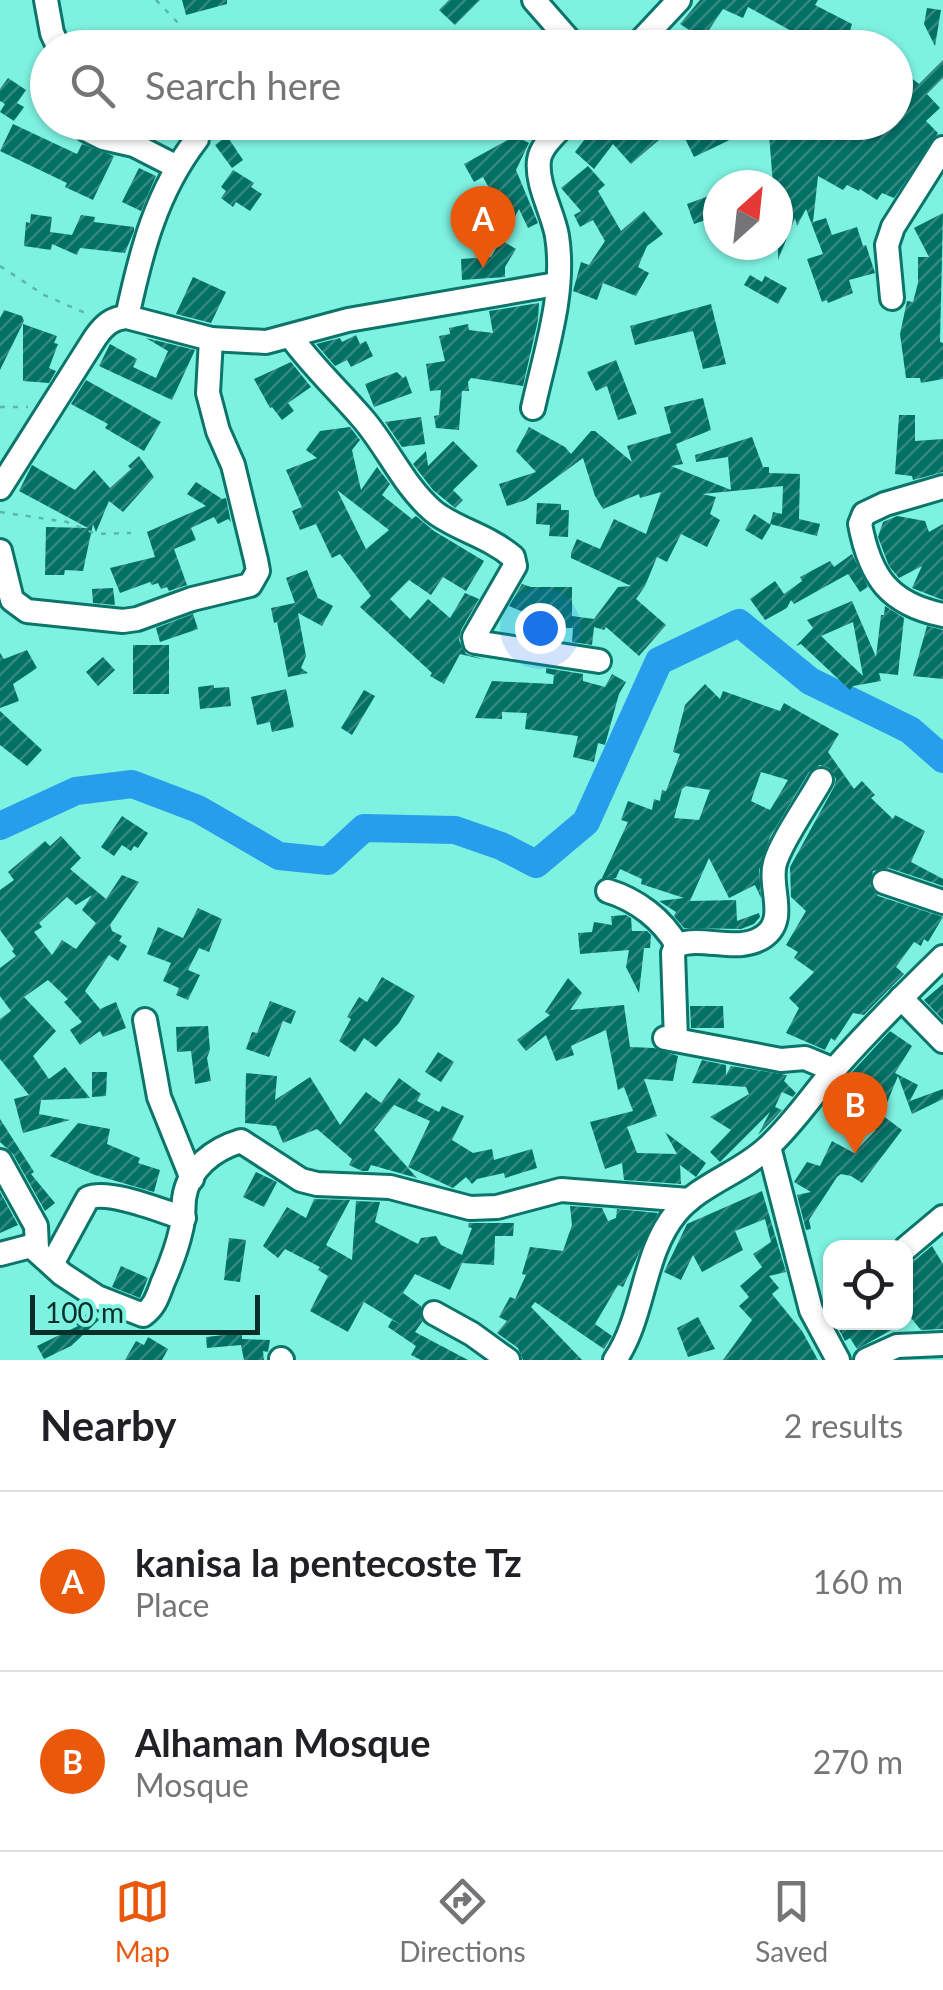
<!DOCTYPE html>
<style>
body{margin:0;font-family:Lato,sans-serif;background:#f6f6f6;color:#202124}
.controls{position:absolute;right:30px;bottom:30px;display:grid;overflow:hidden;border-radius:20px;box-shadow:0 2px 8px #0004}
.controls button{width:90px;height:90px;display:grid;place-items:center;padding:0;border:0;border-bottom:2px solid #e0e0e0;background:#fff;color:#202124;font:50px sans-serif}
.compass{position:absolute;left:703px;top:170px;width:90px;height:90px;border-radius:50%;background:#fff;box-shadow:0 2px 8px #0004;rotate:27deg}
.scale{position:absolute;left:30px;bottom:25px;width:230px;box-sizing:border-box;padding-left:10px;border:5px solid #072e29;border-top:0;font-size:28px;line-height:35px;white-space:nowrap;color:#072e29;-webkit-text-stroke:8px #7ef2e1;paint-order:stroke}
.you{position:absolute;left:540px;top:628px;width:35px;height:35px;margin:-25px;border:8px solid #fff;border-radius:50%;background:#1a73e8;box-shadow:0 0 0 15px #1a73e833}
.badge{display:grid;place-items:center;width:65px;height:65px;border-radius:50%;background:#ea580c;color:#fff;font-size:32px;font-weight:700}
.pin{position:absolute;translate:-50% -82px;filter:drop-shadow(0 2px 5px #0008)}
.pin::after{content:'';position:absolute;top:52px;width:35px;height:30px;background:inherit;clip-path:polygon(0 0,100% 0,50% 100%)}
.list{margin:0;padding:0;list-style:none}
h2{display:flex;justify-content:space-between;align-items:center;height:130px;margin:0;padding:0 40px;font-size:42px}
h2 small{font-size:32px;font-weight:400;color:#757577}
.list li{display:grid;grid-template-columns:65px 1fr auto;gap:30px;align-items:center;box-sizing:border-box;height:180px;padding:0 40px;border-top:2px solid #e0e0e0}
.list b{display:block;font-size:38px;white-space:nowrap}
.list p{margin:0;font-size:32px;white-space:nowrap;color:#757577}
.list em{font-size:32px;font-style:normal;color:#757577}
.icon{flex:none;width:55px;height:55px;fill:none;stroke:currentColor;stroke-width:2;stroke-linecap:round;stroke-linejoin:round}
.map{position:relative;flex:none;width:943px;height:1360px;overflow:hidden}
.search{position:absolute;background:#fff;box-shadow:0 2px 8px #0004;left:30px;right:30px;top:30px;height:110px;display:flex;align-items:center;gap:25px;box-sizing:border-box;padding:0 35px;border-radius:55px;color:#757577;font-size:38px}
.sheet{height:490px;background:#fff}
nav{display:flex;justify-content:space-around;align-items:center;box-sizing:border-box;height:140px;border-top:2px solid #e0e0e0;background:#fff;font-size:28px;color:#757577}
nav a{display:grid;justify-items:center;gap:5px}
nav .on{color:#ea580c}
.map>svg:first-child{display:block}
</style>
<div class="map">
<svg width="943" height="1360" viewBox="0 0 943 1360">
<defs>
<pattern id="building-hatch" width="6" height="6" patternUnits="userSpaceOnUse" patternTransform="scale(2.5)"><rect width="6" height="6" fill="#017065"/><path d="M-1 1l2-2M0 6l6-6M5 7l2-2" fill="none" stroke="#378880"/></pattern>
</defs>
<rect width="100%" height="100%" fill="#7ef2e1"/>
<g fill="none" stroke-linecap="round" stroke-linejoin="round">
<polyline stroke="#279eeb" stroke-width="28" points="0,826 76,791 132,784 198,809 279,856 328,861 364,828 455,830 501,846 536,864 586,822 659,661 739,623 810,681 910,730 943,759"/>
</g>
<g fill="url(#building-hatch)" fill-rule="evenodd">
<polygon points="182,0 227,0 227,4 186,15"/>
<polygon points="449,0 480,0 455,25 439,10"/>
<polygon points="700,0 818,0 815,5 852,24 848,37 871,48 822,48 748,7 743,18 723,9 703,39 680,24"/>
<polygon points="927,8 941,10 935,46 924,24"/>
<polygon points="79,32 83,41 98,34 106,48 74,48 70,36"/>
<polygon points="943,60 943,78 927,94 940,108 926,121 938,133 894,198 882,193 877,200 860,189 859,191 847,185 843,190 818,176 813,222 826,218 832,235 857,227 863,246 866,245 875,273 849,280 853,293 828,303 827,300 822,302 807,259 823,254 806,209 797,226 795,218 778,260 778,185 773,185 769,134 739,139 738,136 694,157 677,122 805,122 832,134 834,129 851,136 858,122 868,122 880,129 884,122 896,122 896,66 919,84"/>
<polygon points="8,78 26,90 17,103 24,107 14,121 0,112 5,104 0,101 0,89"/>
<polygon points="598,122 646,122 660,139 631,164 613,144 594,169 575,152"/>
<polygon points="13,124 77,154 82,144 114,156 93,200 65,187 67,183 0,151"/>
<polygon points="227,136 243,160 232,168 215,145"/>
<polygon points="515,136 529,143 516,170 538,223 528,228 519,209 503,239 486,230 499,206 483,177 474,182 464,164"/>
<polygon points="588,166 605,185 598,191 621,231 644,211 663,234 647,246 638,267 649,273 636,296 603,283 597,300 573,291 581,262 589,265 605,241 593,220 580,227 574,215 581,211 561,188"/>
<polygon points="139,168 156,176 141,211 122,202"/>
<polygon points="233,170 254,183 251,187 262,194 250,211 236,202 233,207 221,198 226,191 221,187"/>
<polygon points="709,196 717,216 694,224 687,204"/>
<polygon points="943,213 940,342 943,343 943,379 921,383 920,378 906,378 900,334 907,301 913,302 918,283 918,257 929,257 914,228"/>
<polygon points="31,214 52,217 50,232 72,235 81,215 95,217 94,222 134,227 134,231 125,253 80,248 77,255 52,244 51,250 24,246 26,222 30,223"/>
<polygon points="501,240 516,249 505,267 505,277 462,280 461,259 491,257"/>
<polygon points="750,275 762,282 765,276 787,288 778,304 744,285"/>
<polygon points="193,277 226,292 211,323 176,314"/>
<polygon points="539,303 538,320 523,386 471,378 468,382 469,391 462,391 459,430 436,428 434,416 439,415 441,390 430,391 426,364 445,361 439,336 450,334 449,328 468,324 469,330 493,333 489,311"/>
<polygon points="711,304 726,364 703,369 693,331 635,345 630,326"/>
<polygon points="4,310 22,316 24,321 0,370 0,318"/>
<polygon points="23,324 57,336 54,343 58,344 49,368 56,371 49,383 23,381"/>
<polygon points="356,335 360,344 366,341 373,356 351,367 347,360 335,366 316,344 340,338 342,342"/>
<polygon points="146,338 195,350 172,400 99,366 110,344 137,359 133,367 156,378 168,351"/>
<polygon points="616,360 637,414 618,420 607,386 596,391 587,372"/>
<polygon points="291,362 311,387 288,403 294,411 282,420 272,407 270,408 254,379"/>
<polygon points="397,372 403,378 406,376 412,393 374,407 365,384"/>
<polygon points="86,380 161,422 144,451 105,428 108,424 71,404"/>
<polygon points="703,398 711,430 676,444 683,464 671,466 731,490 728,457 696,462 695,455 752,437 763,467 769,467 769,473 800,474 799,519 820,524 817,536 770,524 773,512 782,514 783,486 702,494 716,497 710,514 720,520 707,547 681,534 667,562 657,557 645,586 636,599 666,625 639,656 606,627 604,630 594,627 592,645 572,642 573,628 528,629 528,614 509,606 522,584 531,587 572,587 572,616 594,619 618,587 631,586 571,558 571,553 577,539 600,549 614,519 646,534 661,492 640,498 639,494 603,509 595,496 583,458 526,500 507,506 499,484 536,472 516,451 529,427 565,447 571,454 591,431 595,431 632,462 627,446 671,433 664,407"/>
<polygon points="899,415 915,415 915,441 943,439 943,472 913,480 912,476 895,474"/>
<polygon points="421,417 425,444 402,447 385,422"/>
<path d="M350 427 360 440 352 450 361 490 377 467 390 484 382 495 412 519 416 516 434 531 484 561 466 591 443 577 431 595 409 580 390 599 410 619 428 599 450 618 465 593 479 599 461 630 459 640 466 654 485 660 460 654 444 684 430 676 432 673 360 607 371 596 340 554 332 558 316 524 300 530 292 511 302 507 286 470 317 458 306 450 320 431ZM337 490 389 530 366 549Z"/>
<polygon points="453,441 478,466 453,490 463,500 455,508 433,490 413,464 426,451 428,466"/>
<polygon points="139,456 154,477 123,512 109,501 96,532 93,524 83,571 65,570 64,575 45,575 46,527 88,528 19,491 32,465 75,490 94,470 110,488 131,469 128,466"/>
<polygon points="196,482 222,499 226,498 231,522 228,519 218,524 214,517 191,528 196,540 174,549 187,585 169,591 167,587 161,589 158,583 152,585 150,582 120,593 110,568 155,557 147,532 206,506 187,494"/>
<polygon points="537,503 561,504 561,510 569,510 568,537 549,536 550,525 536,524"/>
<polygon points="754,514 771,525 762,540 745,530"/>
<polygon points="897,516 925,521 929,532 943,524 943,600 912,588 922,566 899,578 889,566 878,537 883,522"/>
<polygon points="852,554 868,587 860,592 848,574 794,604 791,600 787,608 765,620 750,599 775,581 784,594 802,581 800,577 830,561 834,567"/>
<polygon points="307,570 318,598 333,606 322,626 298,613 306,656 301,668 308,673 288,677 277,622 274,623 271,608 295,603 286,578"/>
<polygon points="113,588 115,605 93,603 92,589"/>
<path d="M852 601 876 657 881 615H884L885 606 904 618 898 675 879 673 881 681 853 686 850 690 801 644 796 646 813 628 807 620ZM853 622 863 676 821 636Z"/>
<polygon points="193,614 198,629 160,642 156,628"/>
<polygon points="927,626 943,630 943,679 913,676"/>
<rect x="133" y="645" width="36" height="49"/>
<polygon points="27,650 37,668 13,684 19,701 0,708 0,653 4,659"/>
<polygon points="103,657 115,670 98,686 86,672"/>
<polygon points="546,668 583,674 583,681 605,687 612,674 626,682 619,694 605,745 598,743 594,762 573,757 578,736 525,729 527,713 502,712 502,719 475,718 492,681 553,684 554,675 546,673"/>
<path d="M705 684 720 699 723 691 780 711 784 703 839 734 828 752 854 789 862 781 875 795 871 798 893 819 895 815 925 831 911 862 943 879V886L889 868 873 871 870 886 878 896 943 917 928 942 924 939 921 946 914 942 896 967 904 974 864 1015 853 1013 835 1041 831 1038 825 1050 786 1033 799 1008 789 998 814 972 794 958 798 952 786 945 806 911 791 897 790 867 834 787 836 779 829 768 820 765 809 772 770 837 759 870 761 898 755 885 729 898 709 858 690 901 736 900 737 921 759 913 760 917 754 924 741 929 684 928 674 916 676 912 659 901 684 898 641 884 642 879 620 869 616 878H602L628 822 621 820 628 801 652 810 654 799 660 801 662 790 666 791 680 754 673 752 685 705ZM761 772 788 780 770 810 751 801ZM686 786 710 790 699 820 674 818 682 789Z"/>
<polygon points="214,685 214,688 229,687 231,706 200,709 198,687"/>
<polygon points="286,689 294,727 272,732 270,722 257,725 251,697"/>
<polygon points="364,690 375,696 352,735 341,728"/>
<polygon points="0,711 42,750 27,766 0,745"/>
<polygon points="122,816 148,833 138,848 134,846 131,851 122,845 114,856 101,847"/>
<path d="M61 836 81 858 70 869 106 899 122 875 139 882 110 925 112 931 122 936 119 941 127 946 118 961 109 955 85 991 100 1009 116 1002 126 1028 103 1037 100 1031 80 1045 70 1030 82 1022 64 1002 68 999 48 980 24 997 56 1031 33 1056 49 1079 65 1067 90 1098 41 1100 39 1114 70 1120 23 1133 14 1099 29 1095 0 1059V1019L11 1011 0 996V968L16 956 12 951 14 949 0 930V890L14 880 8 872 45 841 50 846ZM92 895 82 910 96 923 76 949 62 940 52 955 34 932 42 927 39 923 67 897 76 905Z"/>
<polygon points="198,908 222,919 209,952 199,948 188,970 200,975 188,1000 176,995 179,988 163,981 171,963 147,954 158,927 183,938"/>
<polygon points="626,915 631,918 632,931 647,931 651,935 650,948 644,948 639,993 626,967 629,950 580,954 578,933 592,932 594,922 612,925 611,916"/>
<polygon points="382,977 415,996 399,1023 376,1047 364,1038 355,1052 339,1041 351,1019 347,1017 359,997 367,1002"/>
<polygon points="568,978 582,993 570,1010 624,1005 630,1047 654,1048 678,1056 673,1081 644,1079 657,1116 627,1127 637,1153 677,1154 665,1132 706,1163 696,1177 680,1165 681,1184 624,1180 622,1163 605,1169 590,1122 633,1111 624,1087 618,1090 606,1030 571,1046 574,1055 556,1061 546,1035 526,1051 517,1040 550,1015 545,1012"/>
<polygon points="943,984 943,1020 924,1000"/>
<polygon points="270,1001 296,1011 291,1024 283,1021 269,1057 246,1049 252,1032 257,1033"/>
<polygon points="690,1006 723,1006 724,1028 691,1028"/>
<polygon points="208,1026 210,1050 207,1058 211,1081 195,1084 191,1051 177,1052 176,1027"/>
<polygon points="890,1031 912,1046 895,1073 918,1085 910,1101 943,1089 943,1099 912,1114 898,1076 882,1115 902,1130 862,1183 851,1176 841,1174 837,1177 809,1220 811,1229 806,1230 797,1195 811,1192 794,1182 807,1162 820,1166 832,1141 854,1153 876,1130 853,1121 861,1100 842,1083"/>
<polygon points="438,1052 454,1062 441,1082 425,1072"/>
<polygon points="702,1060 726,1065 726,1075 731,1066 787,1075 784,1081 796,1093 793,1097 782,1092 775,1107 782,1110 774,1119 758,1135 770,1112 720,1162 710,1152 731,1130 710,1117 749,1094 746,1087 692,1083"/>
<polygon points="92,1072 107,1072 106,1096 92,1097"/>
<polygon points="246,1073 277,1076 275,1100 310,1077 340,1125 366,1092 381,1103 399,1078 421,1094 417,1101 439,1112 442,1106 464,1116 452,1140 473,1153 492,1149 494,1160 532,1149 537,1168 505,1178 504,1173 477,1179 472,1184 466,1177 453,1188 408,1167 430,1121 394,1105 374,1130 417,1178 371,1165 368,1171 362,1171 349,1165 352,1159 317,1129 283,1143 276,1126 245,1123"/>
<polygon points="0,1119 34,1172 31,1174 55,1203 45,1211 13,1154 0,1142"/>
<polygon points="78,1123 110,1129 107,1144 140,1158 138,1163 160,1170 154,1192 95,1175 50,1156"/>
<polygon points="256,1172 277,1182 264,1207 243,1197"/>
<polygon points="762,1191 786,1272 769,1276 779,1288 772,1294 802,1331 818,1360 723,1360 752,1320 739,1306 749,1297 740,1286 762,1267 753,1254 771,1242 765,1219 735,1231 743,1250 702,1272 693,1255 681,1280 664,1272 687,1224"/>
<polygon points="0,1192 18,1225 0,1233"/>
<polygon points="314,1199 350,1200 326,1245 352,1260 356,1201 380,1202 375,1222 418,1244 421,1238 436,1236 441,1245 462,1255 472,1228 468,1227 469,1223 514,1223 513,1236 495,1236 494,1265 462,1263 450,1290 415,1274 403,1293 421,1306 422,1322 415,1332 468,1360 421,1360 411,1355 416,1346 388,1327 392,1320 403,1326 364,1302 348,1332 310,1311 328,1276 318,1270 320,1267 285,1249 278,1258 263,1246 287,1207 306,1218"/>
<polygon points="570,1206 602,1208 608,1221 616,1218 617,1209 658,1213 623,1287 618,1285 595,1324 612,1336 604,1349 535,1302 531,1307 582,1360 523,1360 518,1348 497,1333 507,1321 499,1317 510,1297 515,1299 526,1275 522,1274 530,1247 563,1251 572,1225"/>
<polygon points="229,1238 246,1240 240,1282 224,1280"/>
<polygon points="932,1246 943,1264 943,1329 921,1330 906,1312 906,1263 915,1260"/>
<polygon points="121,1266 148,1278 140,1298 112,1287"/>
<polygon points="91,1311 99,1320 71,1346 44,1359 37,1346 78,1326 75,1323"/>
<polygon points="698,1317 715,1349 688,1357 677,1328"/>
<polygon points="835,1322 906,1322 857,1349 850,1338 845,1341"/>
<polygon points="242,1333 242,1339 270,1340 268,1352 263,1351 264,1360 244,1360 241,1345 207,1348 206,1337"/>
<polygon points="148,1337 168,1349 162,1360 125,1360 136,1341 144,1345"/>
</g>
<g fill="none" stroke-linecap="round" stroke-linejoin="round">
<defs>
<g id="minor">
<polyline points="46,0 52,33 59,48"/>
<polyline points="534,0 576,48"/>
<polyline points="634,48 679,0"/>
<polyline points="85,122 87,130 103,138 134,145 177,167"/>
<polyline points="892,298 887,245 893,227 943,148"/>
<path d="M127 317C141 252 156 192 197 139"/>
<path d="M291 337C313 367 339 391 363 419 388 448 403 485 433 511 455 529 487 535 513 557L515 566 474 637 475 642 599 661"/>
<path d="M533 408C545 353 566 293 557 236 553 212 536 185 539 160 541 145 557 133 567 122"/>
<path d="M943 487 885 504 864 514 860 524C870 577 889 604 943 615"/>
<path d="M0 488 95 338C104 325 112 318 127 317L211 339 266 342 348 320 556 284"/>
<polyline points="0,551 12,600 27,611 123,621 137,619 192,599 250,585 258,571 256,560 233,465 218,431 208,393 211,339"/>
<polyline points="884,882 943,902"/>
<path d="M608 891C637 900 662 919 677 945"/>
<polyline points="901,998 943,1041"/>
<polyline points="145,1020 159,1097 192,1179"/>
<polyline points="665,1038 781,1060 805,1058 834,1070"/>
<path d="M676 1040 673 953 677 945C704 935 737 954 763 937 789 920 768 887 775 863 781 841 809 802 821 780"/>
<polyline points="769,1147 811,1310 838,1360"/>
<polyline points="0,1161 36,1226 37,1249"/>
<polyline points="906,1248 943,1217"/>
<path d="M0 1254 31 1246 62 1274 97 1297 143 1315C155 1307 158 1295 163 1282 170 1266 177 1248 181 1230 184 1220 183 1210 184 1199 188 1168 214 1149 241 1141L301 1180 317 1184 390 1187 470 1208 497 1207 561 1190 689 1200"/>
<path d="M52 1264 88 1198C109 1189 161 1211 184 1218"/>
<polyline points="434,1313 472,1334 508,1360"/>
<polyline points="281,1359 282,1360"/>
<path d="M615 1360C645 1316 642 1254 676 1213 700 1184 741 1173 768 1147 792 1125 811 1097 832 1072 867 1032 905 994 943 957"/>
<polyline points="866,1360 897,1346 943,1344"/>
</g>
</defs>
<use href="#minor" stroke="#0c7469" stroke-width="28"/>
<g stroke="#5ab7a9" stroke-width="2.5" stroke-dasharray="5 8" stroke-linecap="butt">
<polyline points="156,0 180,25"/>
<polyline points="0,266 44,295 90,315"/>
<polyline points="0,407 28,407"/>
<polyline points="0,512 67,522 96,534 131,533"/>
</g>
<use href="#minor" stroke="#fff" stroke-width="22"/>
</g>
</svg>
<div class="controls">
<button><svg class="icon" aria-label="locate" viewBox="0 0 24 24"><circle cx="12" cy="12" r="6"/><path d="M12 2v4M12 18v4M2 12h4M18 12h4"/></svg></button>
</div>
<svg class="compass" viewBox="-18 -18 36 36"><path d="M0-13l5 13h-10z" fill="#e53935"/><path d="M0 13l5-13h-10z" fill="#757577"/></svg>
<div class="scale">100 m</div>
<div class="you"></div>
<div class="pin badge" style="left:483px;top:268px">A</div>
<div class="pin badge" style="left:855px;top:1154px">B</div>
<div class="search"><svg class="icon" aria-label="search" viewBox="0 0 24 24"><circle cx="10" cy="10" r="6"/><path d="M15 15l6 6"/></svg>Search here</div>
</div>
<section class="sheet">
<h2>Nearby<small>2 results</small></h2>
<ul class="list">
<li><span class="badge">A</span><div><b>kanisa la pentecoste Tz</b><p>Place</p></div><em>160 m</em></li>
<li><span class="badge">B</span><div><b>Alhaman Mosque</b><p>Mosque</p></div><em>270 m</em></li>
</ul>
</section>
<nav>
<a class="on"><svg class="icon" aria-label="map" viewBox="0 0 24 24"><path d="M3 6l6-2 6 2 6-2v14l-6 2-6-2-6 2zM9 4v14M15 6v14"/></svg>Map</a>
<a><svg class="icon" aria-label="directions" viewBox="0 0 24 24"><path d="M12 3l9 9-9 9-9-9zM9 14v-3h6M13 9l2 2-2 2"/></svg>Directions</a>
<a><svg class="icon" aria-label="saved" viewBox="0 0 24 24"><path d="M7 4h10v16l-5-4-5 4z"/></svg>Saved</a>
</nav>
